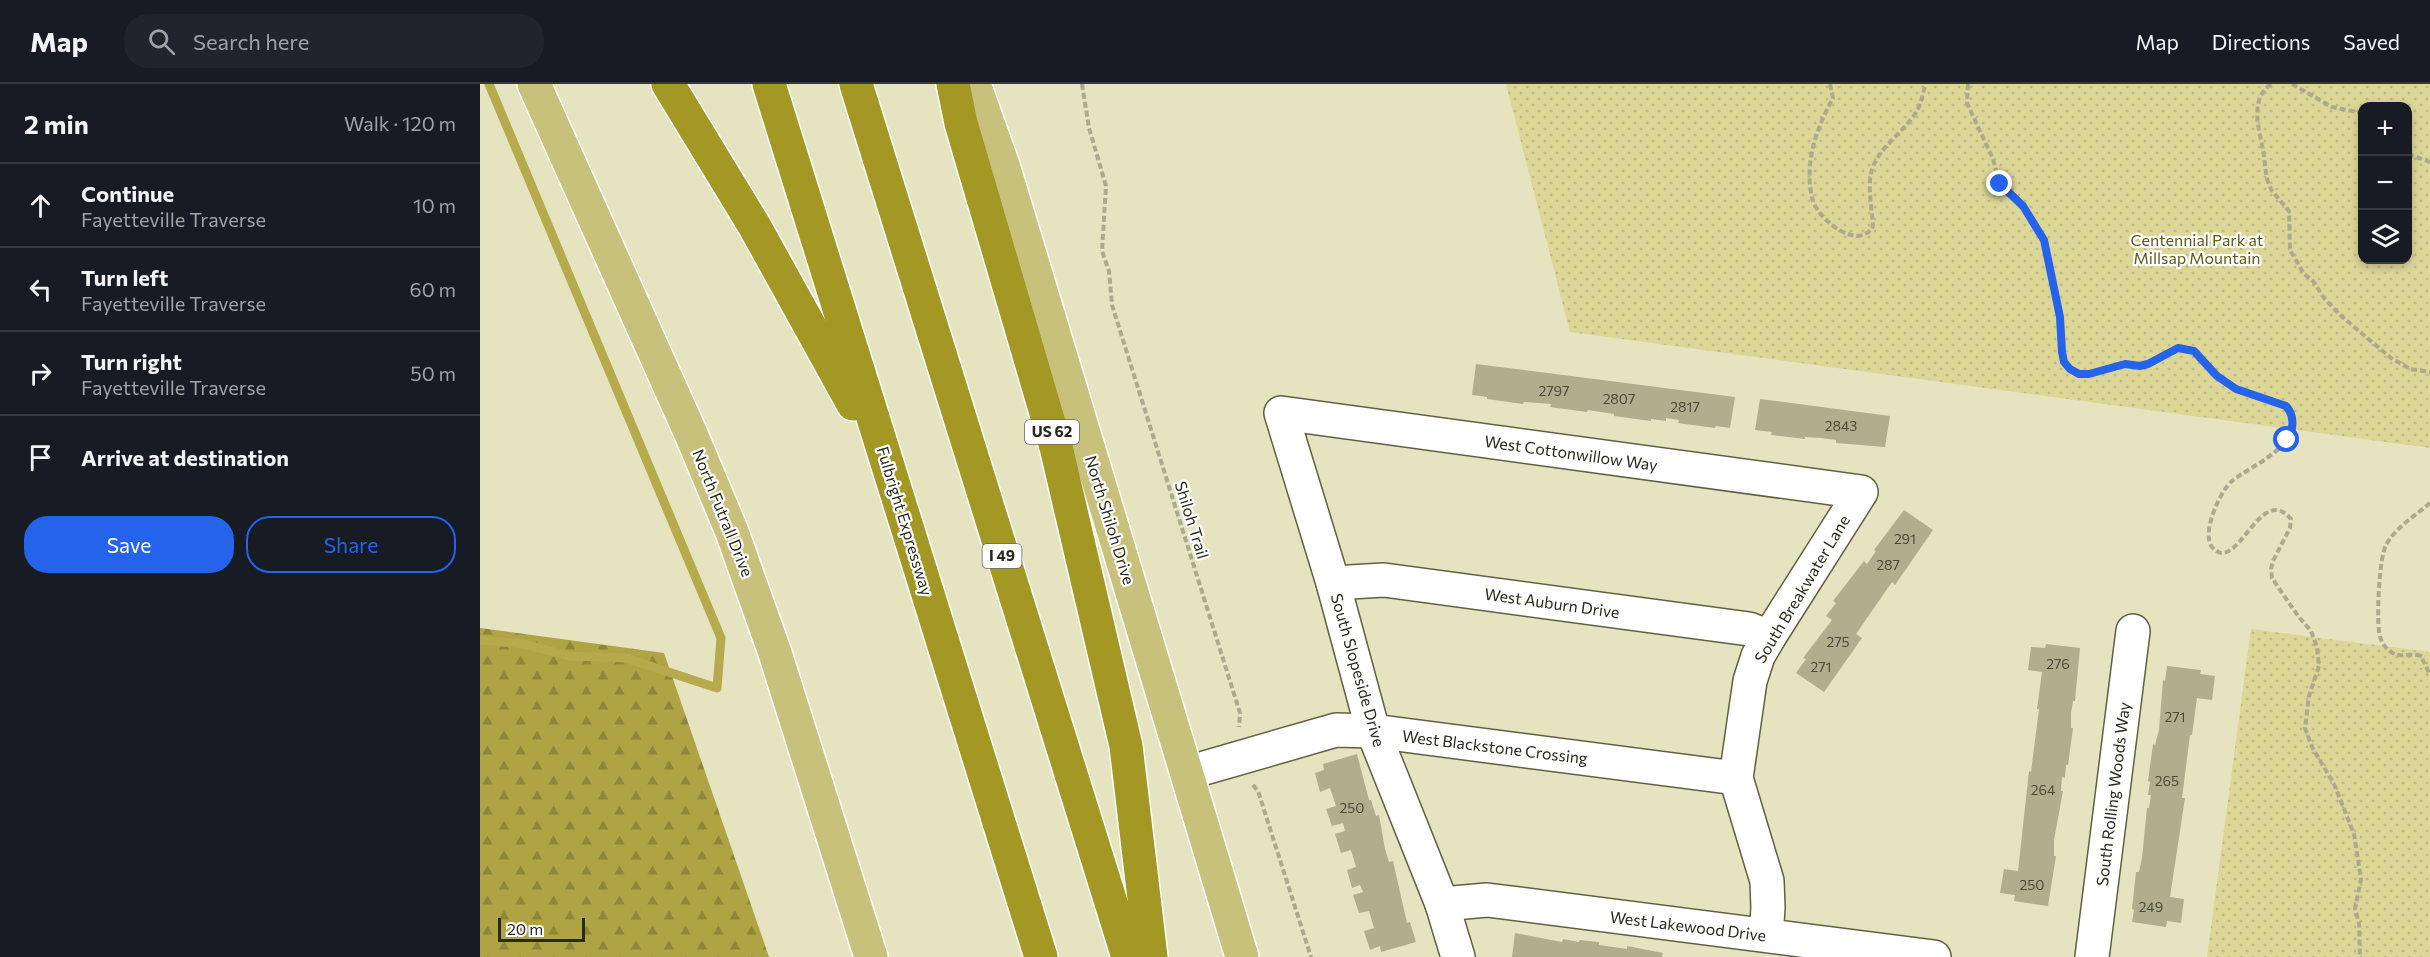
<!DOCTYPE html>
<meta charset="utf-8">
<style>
body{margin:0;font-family:Commissioner,sans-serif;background:#20242c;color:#f1f3f6}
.controls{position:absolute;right:18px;top:18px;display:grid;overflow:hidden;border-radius:12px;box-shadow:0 3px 9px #0003}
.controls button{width:54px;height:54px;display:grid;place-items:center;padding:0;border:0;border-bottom:2px solid #363941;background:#171b24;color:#f1f3f6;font:30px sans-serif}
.scale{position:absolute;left:18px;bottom:15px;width:87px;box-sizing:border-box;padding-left:6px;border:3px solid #29281b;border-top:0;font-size:16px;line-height:21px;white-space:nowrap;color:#29281b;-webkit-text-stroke:4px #fff;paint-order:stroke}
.stop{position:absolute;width:18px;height:18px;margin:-14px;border:4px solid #2563eb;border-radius:50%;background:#fff}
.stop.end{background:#2563eb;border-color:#fff;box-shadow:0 2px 6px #0008}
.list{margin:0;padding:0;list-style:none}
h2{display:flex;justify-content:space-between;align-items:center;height:78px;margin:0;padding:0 24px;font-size:26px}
h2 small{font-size:20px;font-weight:400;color:#9ea1a6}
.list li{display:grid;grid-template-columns:39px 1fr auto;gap:18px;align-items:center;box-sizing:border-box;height:84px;padding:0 24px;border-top:2px solid #363941}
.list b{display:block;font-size:22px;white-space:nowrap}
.list p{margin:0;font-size:20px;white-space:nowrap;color:#9ea1a6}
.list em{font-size:20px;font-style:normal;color:#9ea1a6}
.actions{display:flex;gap:12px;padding:18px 24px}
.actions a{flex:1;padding:14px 0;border:2px solid #2563eb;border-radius:24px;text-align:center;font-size:21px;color:#2563eb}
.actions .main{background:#2563eb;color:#fff}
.icon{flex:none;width:33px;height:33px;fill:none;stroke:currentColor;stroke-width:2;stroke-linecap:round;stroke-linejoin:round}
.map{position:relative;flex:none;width:1950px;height:873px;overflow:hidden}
header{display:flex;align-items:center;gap:36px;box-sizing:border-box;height:84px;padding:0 30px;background:#171b24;border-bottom:2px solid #363941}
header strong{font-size:28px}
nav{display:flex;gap:33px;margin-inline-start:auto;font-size:21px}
.search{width:420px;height:54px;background:#20242c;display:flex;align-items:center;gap:15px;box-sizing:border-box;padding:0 21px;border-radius:24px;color:#9ea1a6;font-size:22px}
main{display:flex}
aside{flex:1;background:#171b24}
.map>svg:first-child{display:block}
</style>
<header>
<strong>Map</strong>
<div class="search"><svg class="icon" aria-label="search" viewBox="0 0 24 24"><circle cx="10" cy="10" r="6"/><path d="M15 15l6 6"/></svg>Search here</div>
<nav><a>Map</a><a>Directions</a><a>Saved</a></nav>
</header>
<main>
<aside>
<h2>2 min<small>Walk · 120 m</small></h2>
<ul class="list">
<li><svg class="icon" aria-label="ahead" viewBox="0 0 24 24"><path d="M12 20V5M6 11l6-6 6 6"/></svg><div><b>Continue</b><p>Fayetteville Traverse</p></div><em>10 m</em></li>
<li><svg class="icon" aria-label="left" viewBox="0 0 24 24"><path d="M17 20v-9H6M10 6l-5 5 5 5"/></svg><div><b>Turn left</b><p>Fayetteville Traverse</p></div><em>60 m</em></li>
<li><svg class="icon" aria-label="right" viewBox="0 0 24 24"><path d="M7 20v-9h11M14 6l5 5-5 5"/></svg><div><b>Turn right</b><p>Fayetteville Traverse</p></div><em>50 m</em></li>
<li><svg class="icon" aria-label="arrive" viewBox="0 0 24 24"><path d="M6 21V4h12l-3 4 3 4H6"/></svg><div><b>Arrive at destination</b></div></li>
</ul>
<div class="actions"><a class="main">Save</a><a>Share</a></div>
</aside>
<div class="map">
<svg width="1950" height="873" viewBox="0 0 1950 873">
<defs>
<pattern id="forest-firs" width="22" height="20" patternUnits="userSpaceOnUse" patternTransform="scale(1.5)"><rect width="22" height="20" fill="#aea444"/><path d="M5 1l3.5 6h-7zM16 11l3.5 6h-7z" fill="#8e8638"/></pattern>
<pattern id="park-dots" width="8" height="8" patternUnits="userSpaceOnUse" patternTransform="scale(1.5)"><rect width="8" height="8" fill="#dcd697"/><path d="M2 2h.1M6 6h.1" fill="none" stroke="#bdb882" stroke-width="1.8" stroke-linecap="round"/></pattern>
</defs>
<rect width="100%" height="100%" fill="#e5e3c0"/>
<polygon fill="url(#forest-firs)" points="0,544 184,569 289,873 0,873"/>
<g fill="url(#park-dots)" fill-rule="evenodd">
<path d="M1026 0H1950V364L1090 248ZM1928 22V176H1882V22Z"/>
<polygon points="1771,545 1950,568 1950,873 1727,873"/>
</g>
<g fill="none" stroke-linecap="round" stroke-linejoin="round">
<polyline stroke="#b5ab4c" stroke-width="9" points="0,556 44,560 89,572 146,574 237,604 241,554 9,0"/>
</g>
<g fill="#b1ae8d">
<polygon points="996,280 1255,313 1250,344 1236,342 1235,344 1198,339 1199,336 1186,334 1186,337 1171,335 1171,337 1134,332 1134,330 1108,326 1107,328 1070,323 1071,320 1058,319 1044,318 1043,320 1007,315 1007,313 992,311"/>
<polygon points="1280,315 1410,332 1405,363 1356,359 1356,356 1341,354 1325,353 1325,355 1291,351 1292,348 1275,346"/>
<polygon points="1424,426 1453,446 1415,501 1412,498 1376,550 1382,554 1344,608 1316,589 1326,575 1323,574 1352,536 1346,532 1356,519 1353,517 1384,477 1387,480 1396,467 1394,466"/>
<polygon points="1566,560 1600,564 1595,617 1593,617 1591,629 1591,644 1593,644 1588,681 1586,681 1585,694 1582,693 1581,707 1583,707 1574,756 1574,772 1576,772 1568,822 1534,817 1535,811 1520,809 1524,785 1538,787 1549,687 1551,688 1559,625 1557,625 1562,588 1548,586 1551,563 1565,564"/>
<polygon points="1687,582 1721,586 1720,590 1735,592 1732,616 1717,614 1712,651 1710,651 1702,714 1705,714 1690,813 1704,815 1701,839 1687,837 1686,843 1652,838 1654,826 1652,825 1656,788 1659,788 1662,774 1667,724 1669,724 1671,711 1668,711 1670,698 1668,697 1673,660 1675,661 1679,646 1683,596 1685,597"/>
<polygon points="877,670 889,716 891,716 896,732 899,731 905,765 909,778 913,777 927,839 930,838 936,858 901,868 900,862 890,866 884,847 894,844 889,827 879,829 873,811 883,808 880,801 872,804 867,786 876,783 871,766 861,769 855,750 865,747 863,739 852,742 846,725 856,722 850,704 840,708 835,689 844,686 843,680"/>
<polygon points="1035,849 1082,858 1083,855 1099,858 1100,856 1119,858 1119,861 1147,865 1147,862 1183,869 1182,873 1032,873"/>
</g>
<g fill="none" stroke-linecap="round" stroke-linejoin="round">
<defs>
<g id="minor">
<polyline points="853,499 904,496 1269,545 1289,553"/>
<polyline points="707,689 856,646 893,647 1256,694"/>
<polyline points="962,820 1007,816 1454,873"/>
<polyline points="978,873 962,820 893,647 853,499 801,329 1381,408 1289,553 1278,572 1270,597 1256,694 1287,797 1288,824 1286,851"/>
<polyline points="1612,873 1653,547"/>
</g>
<g id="major">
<polyline points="54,0 211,350 252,448 295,569 391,873"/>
<polyline points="494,0 523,81 762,873"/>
</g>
<g id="highway">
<polyline points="188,0 275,143 373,320"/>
<polyline points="289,0 561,873"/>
<polyline points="376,0 648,873"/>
<polyline points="473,0 481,39 576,363 646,662 671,873"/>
</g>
</defs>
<use href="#minor" stroke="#636042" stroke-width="36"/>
<use href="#major" stroke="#fff" stroke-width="36"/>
<use href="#highway" stroke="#fff" stroke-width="36"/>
<g stroke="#acaa8e" stroke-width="4" stroke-dasharray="6 3" stroke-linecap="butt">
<polyline points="602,0 609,44 626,102 622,167 629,187 632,221 760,629 759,643"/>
<path d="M1350 0 1353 14C1336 45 1323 82 1333 117 1339 136 1379 168 1393 142 1392 127 1389 110 1390 95 1393 68 1417 54 1432 34 1442 22 1441 13 1446 0"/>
<path d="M1488 0 1487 19 1513 75 1520 101 1543 122 1564 156 1580 233 1582 269 1584 278 1590 285 1599 290H1609L1645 280 1660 282 1668 281 1698 264 1714 267 1737 292 1757 305 1806 322C1836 355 1770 382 1752 397 1740 407 1721 449 1732 463 1757 493 1780 397 1811 435L1810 444 1793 477 1791 485 1792 494 1818 532 1831 547 1837 563 1839 582 1829 612 1825 644 1832 663 1854 700 1874 750 1881 795 1875 825 1879 839 1880 873"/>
<path d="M1791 0C1769 16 1779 44 1783 66 1785 77 1785 88 1788 98L1792 107 1809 127 1810 166 1824 190 1833 197 1844 214 1860 231 1911 274 1930 285 1950 288"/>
<polyline points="1812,0 1852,23 1882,29"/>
<polyline points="1928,70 1950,78"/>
<path d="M1950 419C1936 431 1915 444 1906 461 1899 474 1896 538 1900 553 1902 559 1905 564 1911 568 1920 575 1930 568 1941 572L1950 591"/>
<polyline points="773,701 778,707 831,873"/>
</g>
<use href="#minor" stroke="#fff" stroke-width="33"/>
<use href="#major" stroke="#c8c17c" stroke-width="33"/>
<use href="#highway" stroke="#a39824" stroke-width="33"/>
</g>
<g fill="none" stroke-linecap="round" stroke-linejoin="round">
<path stroke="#2563eb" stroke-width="8" d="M1520 100 1543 122 1564 156 1580 233 1582 268 1584 278 1590 285 1599 290H1609L1645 280 1660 282 1668 280 1698 264 1714 267 1737 292 1756 305 1806 322C1815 332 1814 345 1807 356"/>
</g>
<g text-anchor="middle" stroke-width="4.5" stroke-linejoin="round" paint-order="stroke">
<g font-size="14" fill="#4b4a38">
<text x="1074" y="312">2797</text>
<text x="1139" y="320">2807</text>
<text x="1205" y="328">2817</text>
<text x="1361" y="347">2843</text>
<text x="1425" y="460">291</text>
<text x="1408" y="486">287</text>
<text x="1358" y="563">275</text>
<text x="1578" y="585">276</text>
<text x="1341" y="588">271</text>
<text x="1695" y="638">271</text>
<text x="1687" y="702">265</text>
<text x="1563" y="711">264</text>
<text x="872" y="729">250</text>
<text x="1552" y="806">250</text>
<text x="1671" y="828">249</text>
</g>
<g fill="#fff" stroke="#69685f" stroke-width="1.5">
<rect x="545" y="336" width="54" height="24" rx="4.5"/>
<rect x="502.5" y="460" width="39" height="24" rx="4.5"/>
</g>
<g font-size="15" font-weight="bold" fill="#29281b">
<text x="572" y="353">US 62</text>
<text x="522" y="477">I 49</text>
</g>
<g font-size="16" fill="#605912" stroke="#fff">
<text x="1717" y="162">Centennial Park at<tspan x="1717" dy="18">Millsap Mountain</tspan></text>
</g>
<g font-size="16" fill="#29281b" stroke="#fff">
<text transform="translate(1091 369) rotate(8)" y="6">West Cottonwillow Way</text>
<text transform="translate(243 429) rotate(68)" y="6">North Futrall Drive</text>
<text transform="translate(630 436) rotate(73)" y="6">North Shiloh Drive</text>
<text transform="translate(712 436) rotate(73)" y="6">Shiloh Trail</text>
<text transform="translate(425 437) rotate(73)" y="6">Fulbright Expressway</text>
<text transform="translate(1322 505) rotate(-59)" y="6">South Breakwater Lane</text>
<text transform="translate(1072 519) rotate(8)" y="6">West Auburn Drive</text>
<text transform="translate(878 586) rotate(74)" y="6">South Slopeside Drive</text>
<text transform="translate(1015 663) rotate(7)" y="6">West Blackstone Crossing</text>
<text transform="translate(1633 710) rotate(-83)" y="6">South Rolling Woods Way</text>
<text transform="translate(1208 842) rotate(7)" y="6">West Lakewood Drive</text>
</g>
</g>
</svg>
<div class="controls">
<button>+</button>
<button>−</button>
<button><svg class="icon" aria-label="layers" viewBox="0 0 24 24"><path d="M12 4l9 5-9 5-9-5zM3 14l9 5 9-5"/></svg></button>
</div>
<div class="scale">20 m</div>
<div class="stop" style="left:1807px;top:356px"></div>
<div class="stop end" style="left:1520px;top:100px"></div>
</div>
</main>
